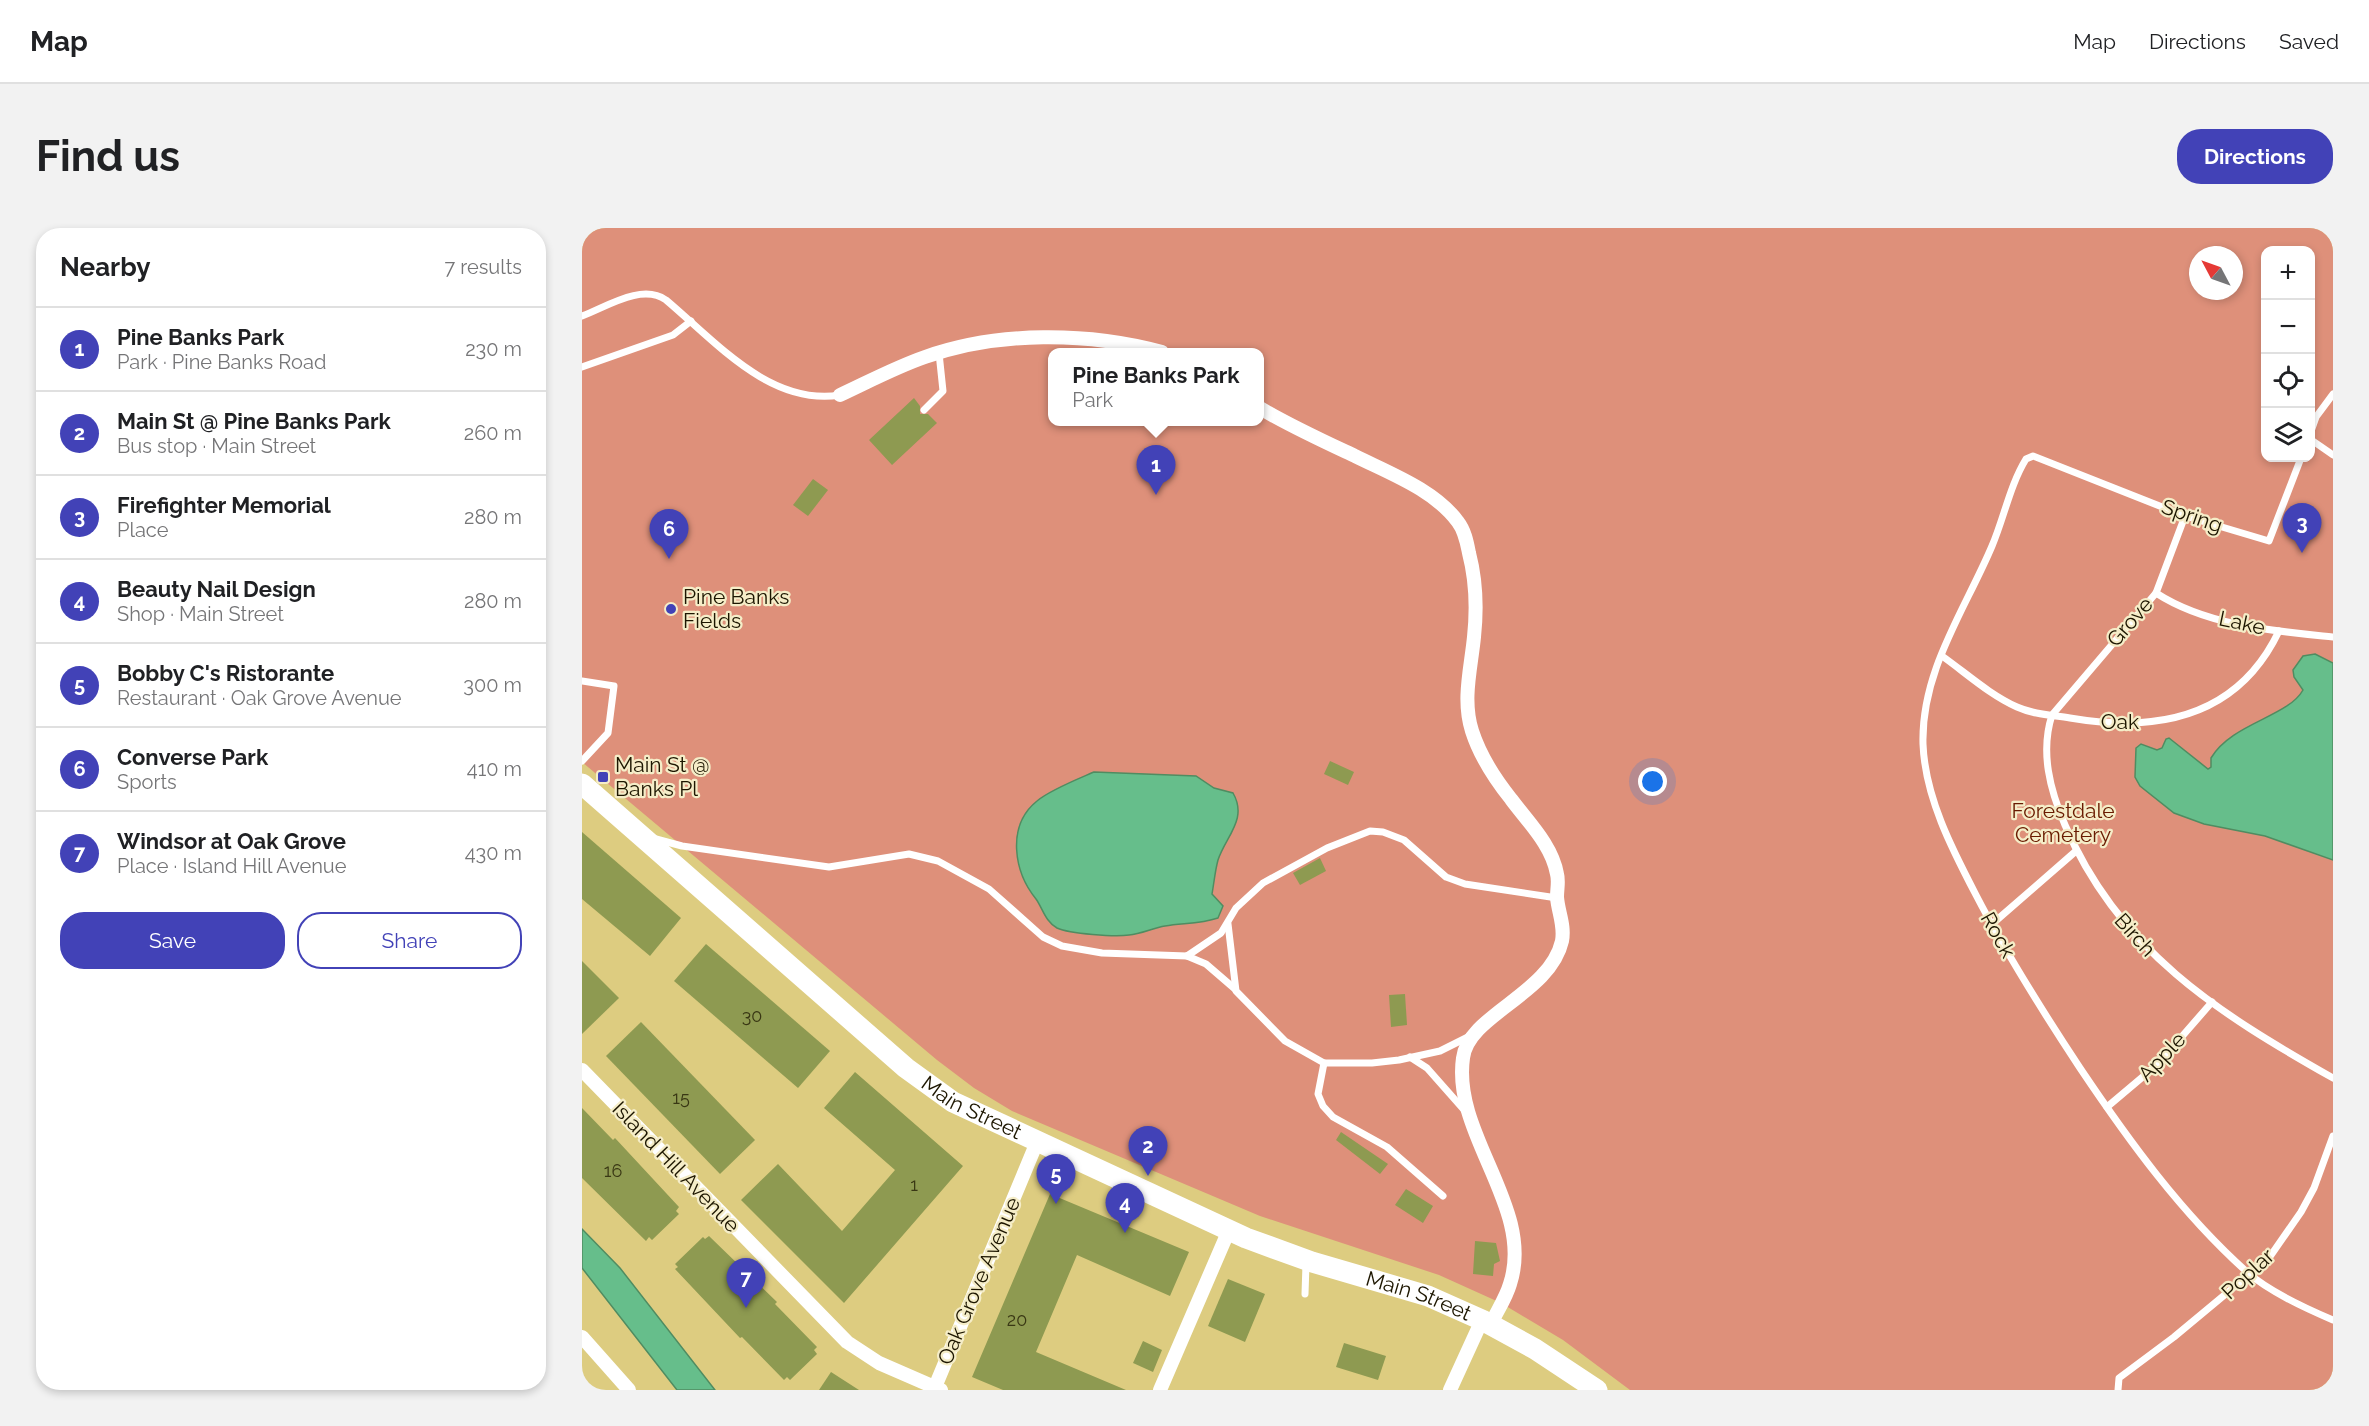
<!DOCTYPE html>
<meta charset="utf-8">
<style>
body{margin:0;font-family:Raleway,sans-serif;background:#f2f2f2;color:#202124}
.controls{position:absolute;right:18px;top:18px;display:grid;overflow:hidden;border-radius:12px;box-shadow:0 3px 9px #0003}
.controls button{width:54px;height:54px;display:grid;place-items:center;padding:0;border:0;border-bottom:2px solid #e0e0e0;background:#fff;color:#202124;font:30px sans-serif}
.compass{position:absolute;left:1607px;top:18px;width:54px;height:54px;border-radius:50%;background:#fff;box-shadow:0 3px 9px #0003;rotate:311deg}
.you{position:absolute;left:1071px;top:554px;width:21px;height:21px;margin:-15px;border:4px solid #fff;border-radius:50%;background:#1a73e8;box-shadow:0 0 0 9px #1a73e833}
.badge{display:grid;place-items:center;width:39px;height:39px;border-radius:50%;background:#4242b7;color:#fff;font-size:20px;font-weight:700}
.pin{position:absolute;translate:-50% -50px;filter:drop-shadow(0 2px 3px #0008)}
.pin::after{content:'';position:absolute;top:32px;width:21px;height:18px;background:inherit;clip-path:polygon(0 0,100% 0,50% 100%)}
.popup{position:absolute;left:466px;top:120px;width:216px;height:78px;box-sizing:border-box;display:grid;place-content:center;border-radius:12px;background:#fff;filter:drop-shadow(0 2px 4px #0005);font-size:20px;white-space:nowrap;color:#757577}
.popup b{font-size:22px;color:#202124}
.popup::after{content:'';position:absolute;left:50%;top:100%;margin-left:-12px;border:12px solid transparent;border-top-color:#fff}
.list{margin:0;padding:0;list-style:none}
h2{display:flex;justify-content:space-between;align-items:center;height:78px;margin:0;padding:0 24px;font-size:26px}
h2 small{font-size:20px;font-weight:400;color:#757577}
.list li{display:grid;grid-template-columns:39px 1fr auto;gap:18px;align-items:center;box-sizing:border-box;height:84px;padding:0 24px;border-top:2px solid #e0e0e0}
.list b{display:block;font-size:22px;white-space:nowrap}
.list p{margin:0;font-size:20px;white-space:nowrap;color:#757577}
.list em{font-size:20px;font-style:normal;color:#757577}
.actions{display:flex;gap:12px;padding:18px 24px}
.actions a{flex:1;padding:14px 0;border:2px solid #4242b7;border-radius:24px;text-align:center;font-size:21px;color:#4242b7}
.actions .main{background:#4242b7;color:#fff}
.icon{flex:none;width:33px;height:33px;fill:none;stroke:currentColor;stroke-width:2;stroke-linecap:round;stroke-linejoin:round}
.map{position:relative;flex:none;width:1751px;height:1162px;overflow:hidden;border-radius:24px}
header{display:flex;align-items:center;gap:36px;box-sizing:border-box;height:84px;padding:0 30px;background:#fff;border-bottom:2px solid #e0e0e0}
header strong{font-size:28px}
nav{display:flex;gap:33px;margin-inline-start:auto;font-size:21px}
.intro{display:flex;align-items:center;justify-content:space-between;box-sizing:border-box;height:144px;padding:0 36px}
h1{margin:0;font-size:42px}
.button{padding:15px 27px;border-radius:24px;background:#4242b7;color:#fff;font-size:21px;font-weight:700}
main{display:flex;gap:36px;padding:0 36px}
aside{flex:1;background:#fff;border-radius:24px;box-shadow:0 3px 9px #0003}
.map>svg:first-child{display:block}
</style>
<header>
<strong>Map</strong>
<nav><a>Map</a><a>Directions</a><a>Saved</a></nav>
</header>
<div class="intro"><h1>Find us</h1><a class="button">Directions</a></div>
<main>
<aside>
<h2>Nearby<small>7 results</small></h2>
<ul class="list">
<li><span class="badge">1</span><div><b>Pine Banks Park</b><p>Park · Pine Banks Road</p></div><em>230 m</em></li>
<li><span class="badge">2</span><div><b>Main St @ Pine Banks Park</b><p>Bus stop · Main Street</p></div><em>260 m</em></li>
<li><span class="badge">3</span><div><b>Firefighter Memorial</b><p>Place</p></div><em>280 m</em></li>
<li><span class="badge">4</span><div><b>Beauty Nail Design</b><p>Shop · Main Street</p></div><em>280 m</em></li>
<li><span class="badge">5</span><div><b>Bobby C's Ristorante</b><p>Restaurant · Oak Grove Avenue</p></div><em>300 m</em></li>
<li><span class="badge">6</span><div><b>Converse Park</b><p>Sports</p></div><em>410 m</em></li>
<li><span class="badge">7</span><div><b>Windsor at Oak Grove</b><p>Place · Island Hill Avenue</p></div><em>430 m</em></li>
</ul>
<div class="actions"><a class="main">Save</a><a>Share</a></div>
</aside>
<div class="map">
<svg width="1751" height="1162" viewBox="0 0 1751 1162">
<rect width="100%" height="100%" fill="#ddcc80"/>
<path fill="#de907a" fill-rule="evenodd" d="M0 0H1751V1162H1048L981 1112 919 1075 857 1047 678 988 430 883 392 860 355 832 0 534ZM1684 22H1728V230H1684ZM1616 27H1652V63H1616ZM470 124H678V194H470Z"/>
<g fill="#66be8b" stroke="#508c61" stroke-width="1.5">
<path d="M1733 426 1751 435V632L1683 608 1622 596 1592 585 1558 558 1553 549 1554 520 1559 516 1575 522 1580 520 1584 511 1587 510 1626 541 1629 539V530C1650 495 1706 489 1721 462L1712 449 1711 442 1721 428Z"/>
<path d="M512 544 614 548 632 560 651 565C666 591 644 608 636 632 633 643 632 655 630 666L641 678 636 690C618 696 602 695 583 698 571 700 559 706 547 707 533 709 488 706 475 700 463 693 461 681 454 671 432 644 424 598 455 573 468 562 496 551 512 544Z"/>
<polygon points="0,1001 38,1040 133,1162 95,1162 0,1040"/>
</g>
<g fill="#8e9a51">
<polygon points="332,170 338,178 338,186 346,186 355,195 310,237 287,212"/>
<polygon points="231,251 246,262 226,288 211,277"/>
<polygon points="748,533 772,544 766,557 742,546"/>
<polygon points="0,604 99,690 68,728 0,671"/>
<polygon points="738,630 744,643 718,657 711,645"/>
<polygon points="124,716 248,823 216,860 92,753"/>
<polygon points="0,733 37,770 0,806"/>
<polygon points="823,766 825,797 809,799 807,767"/>
<polygon points="59,794 173,912 138,946 24,828"/>
<polygon points="273,844 381,938 262,1075 159,972 196,936 260,1003 313,942 242,880"/>
<polygon points="0,880 31,912 33,910 97,979 94,983 97,986 70,1012 67,1009 64,1013 0,950"/>
<polygon points="759,904 806,936 798,946 754,912"/>
<polygon points="824,961 851,978 841,995 813,977"/>
<polygon points="468,966 607,1024 588,1068 495,1027 454,1124 544,1162 421,1162 390,1149"/>
<polygon points="127,1008 195,1074 193,1076 235,1119 232,1122 235,1126 208,1152 205,1149 202,1152 160,1109 158,1110 93,1041 96,1039 93,1036 121,1009 123,1011"/>
<polygon points="893,1013 914,1015 918,1033 912,1036 911,1048 891,1046"/>
<polygon points="646,1051 683,1066 663,1114 626,1098"/>
<polygon points="561,1113 580,1122 571,1144 551,1135"/>
<polygon points="762,1115 804,1128 796,1152 754,1139"/>
<polygon points="249,1144 277,1162 237,1162"/>
</g>
<g fill="none" stroke-linecap="round" stroke-linejoin="round">
<g stroke="#fff" stroke-width="7">
<path d="M0 88C24 79 60 55 84 72 134 114 188 178 258 167"/>
<polyline points="0,139 91,107 109,93"/>
<polyline points="342,182 361,163 357,125"/>
<polyline points="1728,206 1734,189 1751,166"/>
<polyline points="1728,211 1751,227"/>
<path d="M1719 230 1687 313 1603 288 1451 228 1444 231C1428 257 1422 290 1410 318 1383 382 1339 443 1341 516 1343 569 1370 621 1394 667 1425 727 1461 784 1498 840 1547 913 1600 986 1665 1044 1686 1063 1725 1081 1751 1092"/>
<path d="M1603 288 1574 365 1470 487C1458 524 1468 562 1483 597 1537 723 1636 785 1751 850"/>
<path d="M1574 365C1625 398 1692 403 1751 409"/>
<path d="M1360 428C1384 445 1408 467 1435 479 1453 487 1470 487 1488 490 1576 505 1656 489 1697 403"/>
<polyline points="0,453 32,458 26,505 0,533"/>
<polyline points="74,611 100,618 247,639 327,626 356,633 407,661 461,709 480,718 520,725 605,728 639,705 654,680 681,655 745,620 788,603 801,604 822,612 864,649 883,656 975,670"/>
<polyline points="646,696 654,763 703,813 742,835 790,835 817,832 858,823 888,808"/>
<polyline points="1409,697 1494,623"/>
<polyline points="605,728 624,736 653,761"/>
<polyline points="828,829 845,840 883,883"/>
<polyline points="742,835 736,866 741,878 751,889 805,919 861,968"/>
<polyline points="1525,879 1576,836 1630,774"/>
<polyline points="723,1066 724,1036"/>
<polyline points="1536,1162 1537,1150 1592,1109 1687,1030 1719,984 1732,960 1751,908"/>
</g>
<g stroke="#fff" stroke-width="14">
<path d="M258 167C286 154 314 139 343 129 416 103 506 104 580 124"/>
<path d="M678 180C708 198 741 213 773 228 807 245 853 262 876 294 883 303 885 315 887 325 894 352 895 381 892 409 889 440 880 472 890 503 898 528 913 551 929 571 946 594 970 617 975 646 977 653 975 661 975 669 976 684 983 697 980 713 968 766 886 787 881 830 870 907 953 980 928 1056 924 1070 915 1083 909 1096"/>
<polyline points="0,842 265,1114 297,1135 359,1162"/>
<polyline points="0,1109 47,1162"/>
<polyline points="353,1159 455,914"/>
<polyline points="578,1162 647,1002"/>
<polyline points="868,1162 900,1092"/>
</g>
<path stroke="#fff" stroke-width="21" id="s1" d="M0 556 324 840 371 874 664 1010 730 1034 846 1068 900 1092 953 1121 1015 1162"/>
</g>
<g fill="#4242b7" stroke="#f5edc8" stroke-width="2">
<circle cx="89" cy="381" r="6"/>
<rect x="15" y="543" width="12" height="12" rx="3"/>
</g>
<g text-anchor="middle" stroke-width="4.5" stroke-linejoin="round" paint-order="stroke">
<g font-size="18" fill="#393714">
<text x="170" y="794">30</text>
<text x="99" y="876">15</text>
<text x="31" y="949">16</text>
<text x="332" y="963">1</text>
<text x="435" y="1098">20</text>
</g>
<g font-size="21" fill="#1d1600" stroke="#f5edc8">
<text transform="translate(1610 288) rotate(19)" y="7">Spring</text>
<text transform="translate(1548 394) rotate(-49)" y="7">Grove</text>
<text transform="translate(1660 395) rotate(12)" y="7">Lake</text>
<text x="1538" y="501">Oak</text>
<text transform="translate(1416 707) rotate(61)" y="7">Rock</text>
<text transform="translate(1553 707) rotate(48)" y="7">Birch</text>
<text transform="translate(1580 829) rotate(-47)" y="7">Apple</text>
<text dy="7" stroke="none"><textPath href="#s1" startOffset="508">Main Street</textPath></text>
<text transform="translate(94 939) rotate(46)" y="7">Island Hill Avenue</text>
<text transform="translate(1666 1046) rotate(-43)" y="7">Poplar</text>
<text transform="translate(397 1053) rotate(-67)" y="7">Oak Grove Avenue</text>
<text dy="7" stroke="none"><textPath href="#s1" startOffset="994">Main Street</textPath></text>
</g>
<g font-size="21" fill="#1d1600" stroke="#f5edc8" text-anchor="start">
<text x="101" y="376">Pine Banks<tspan x="101" dy="24">Fields</tspan></text>
<text x="33" y="544">Main St @<tspan x="33" dy="24">Banks Pl</tspan></text>
</g>
<g font-size="21" fill="#691b01" stroke="#f5edc8">
<text x="1481" y="590">Forestdale<tspan x="1481" dy="24">Cemetery</tspan></text>
</g>
</g>
</svg>
<div class="controls">
<button>+</button>
<button>−</button>
<button><svg class="icon" aria-label="locate" viewBox="0 0 24 24"><circle cx="12" cy="12" r="6"/><path d="M12 2v4M12 18v4M2 12h4M18 12h4"/></svg></button>
<button><svg class="icon" aria-label="layers" viewBox="0 0 24 24"><path d="M12 4l9 5-9 5-9-5zM3 14l9 5 9-5"/></svg></button>
</div>
<svg class="compass" viewBox="-18 -18 36 36"><path d="M0-13l5 13h-10z" fill="#e53935"/><path d="M0 13l5-13h-10z" fill="#757577"/></svg>
<div class="you"></div>
<div class="pin badge" style="left:574px;top:267px">1</div>
<div class="popup"><b>Pine Banks Park</b>Park</div>
<div class="pin badge" style="left:566px;top:948px">2</div>
<div class="pin badge" style="left:1720px;top:325px">3</div>
<div class="pin badge" style="left:543px;top:1005px">4</div>
<div class="pin badge" style="left:474px;top:976px">5</div>
<div class="pin badge" style="left:87px;top:331px">6</div>
<div class="pin badge" style="left:164px;top:1080px">7</div>
</div>
</main>
